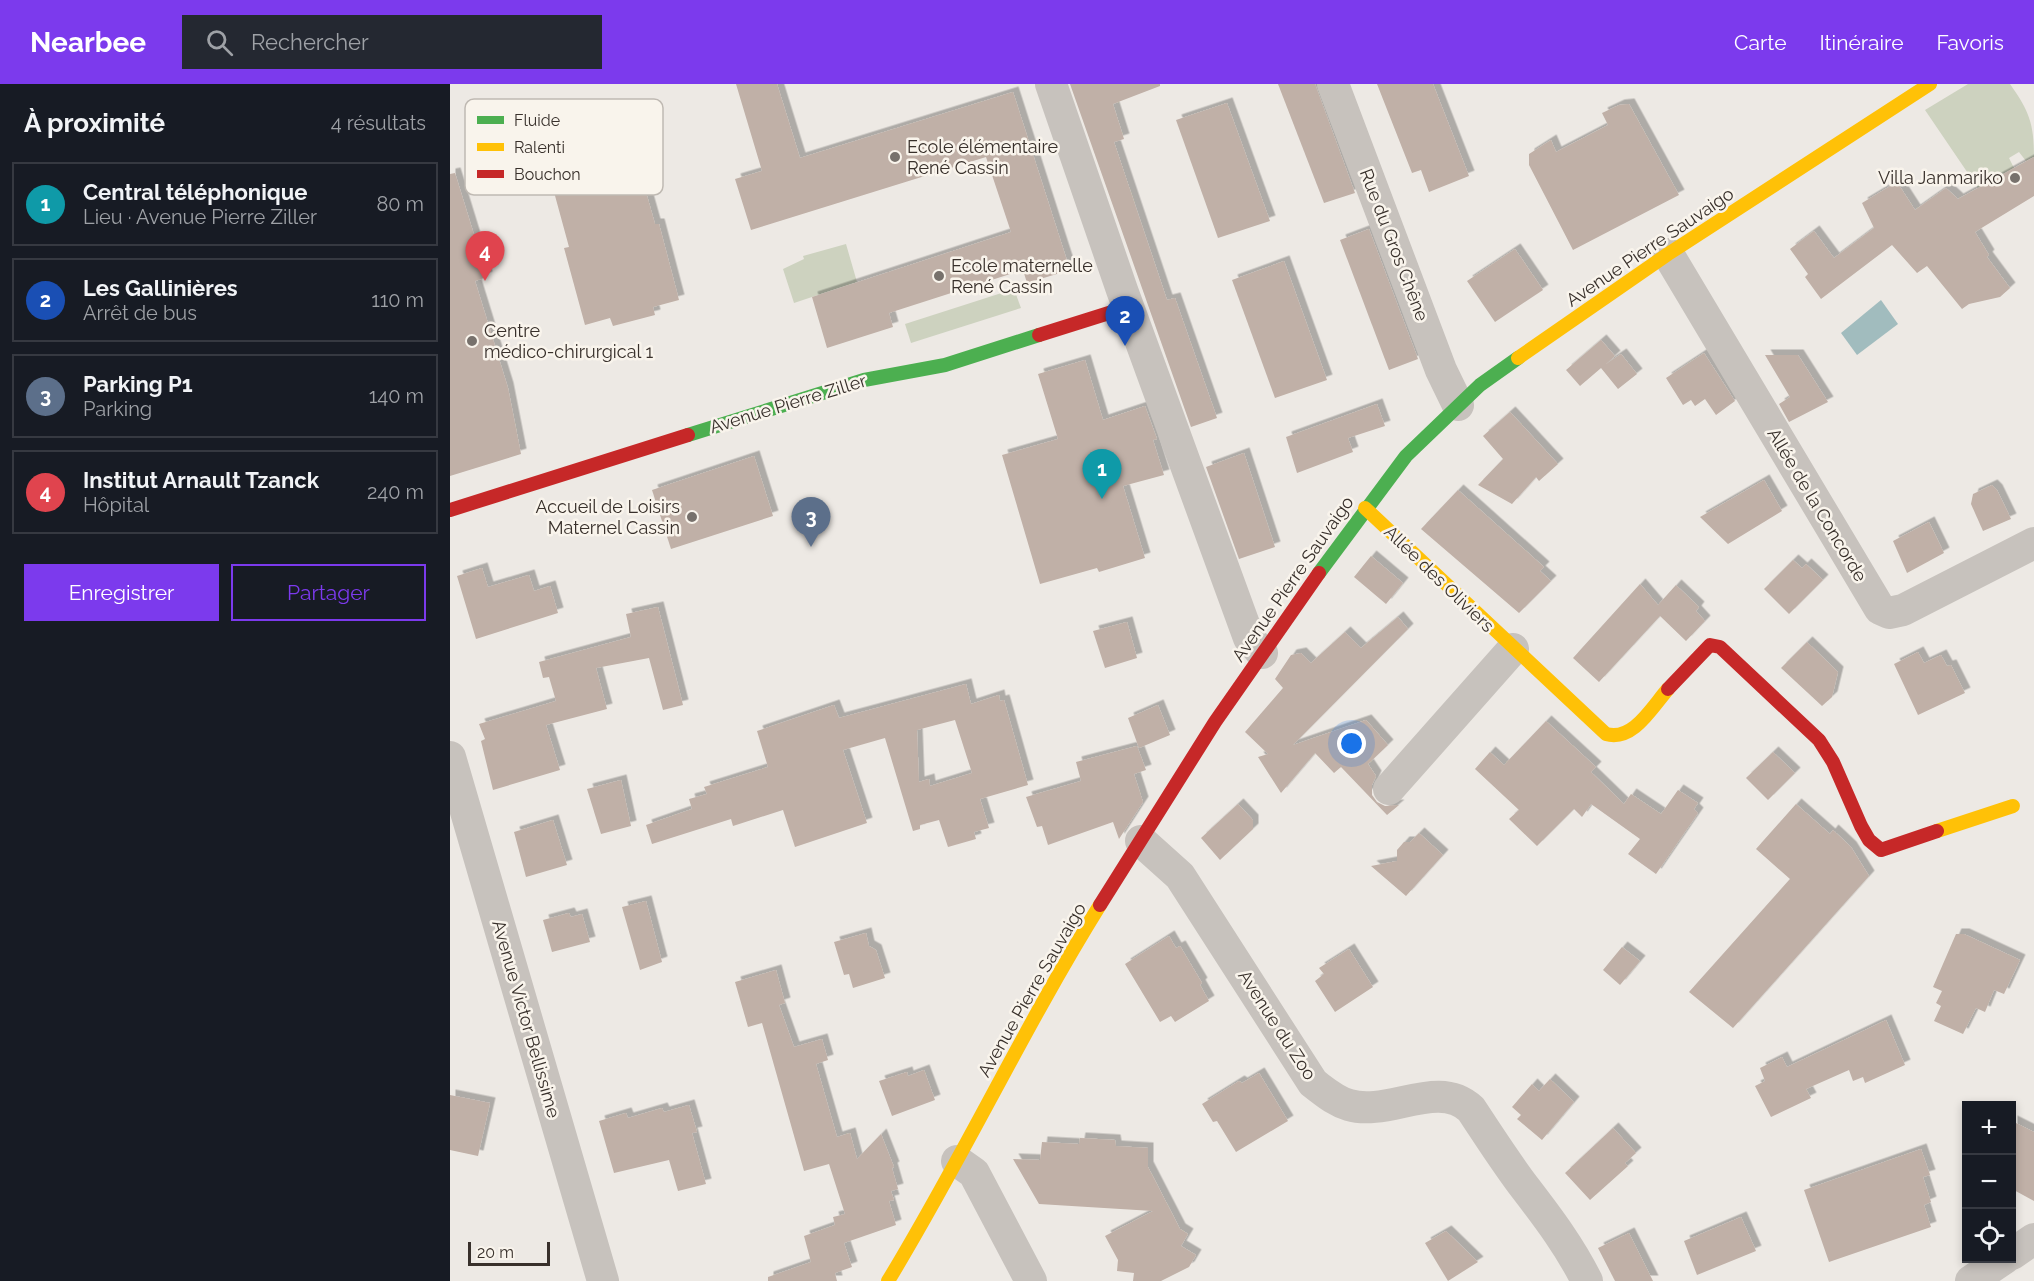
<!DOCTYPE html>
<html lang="fr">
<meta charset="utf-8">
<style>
body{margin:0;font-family:Raleway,sans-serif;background:#242831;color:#f1f3f6}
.controls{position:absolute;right:18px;bottom:18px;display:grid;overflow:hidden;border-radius:0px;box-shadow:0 3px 9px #0003}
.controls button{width:54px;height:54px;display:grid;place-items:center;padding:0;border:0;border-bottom:2px solid #363941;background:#171b24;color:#f1f3f6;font:30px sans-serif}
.scale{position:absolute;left:18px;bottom:15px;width:82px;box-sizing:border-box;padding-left:6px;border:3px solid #38302b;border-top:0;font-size:16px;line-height:21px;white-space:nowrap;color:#38302b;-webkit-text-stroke:4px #f9f4ec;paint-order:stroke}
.you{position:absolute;left:902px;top:660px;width:21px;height:21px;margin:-15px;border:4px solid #fff;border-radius:50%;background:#1a73e8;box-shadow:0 0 0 9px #1a73e833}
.badge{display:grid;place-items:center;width:39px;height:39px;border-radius:50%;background:#7c3aed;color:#fff;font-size:20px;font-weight:700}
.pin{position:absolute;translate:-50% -50px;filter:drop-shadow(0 2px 3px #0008)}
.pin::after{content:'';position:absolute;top:32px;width:21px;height:18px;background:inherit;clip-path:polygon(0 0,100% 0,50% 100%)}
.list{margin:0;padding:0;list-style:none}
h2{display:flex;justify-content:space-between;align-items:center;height:78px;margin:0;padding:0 24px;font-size:26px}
h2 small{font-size:20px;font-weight:400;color:#9ea1a6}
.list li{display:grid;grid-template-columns:39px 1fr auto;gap:18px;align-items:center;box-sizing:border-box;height:84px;margin:0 12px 12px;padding:0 12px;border:2px solid #363941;border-radius:0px}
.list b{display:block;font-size:22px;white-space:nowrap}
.list p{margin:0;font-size:20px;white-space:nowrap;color:#9ea1a6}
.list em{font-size:20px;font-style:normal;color:#9ea1a6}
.actions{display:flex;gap:12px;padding:18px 24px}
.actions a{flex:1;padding:14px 0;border:2px solid #7c3aed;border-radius:0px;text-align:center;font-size:21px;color:#7c3aed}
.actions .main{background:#7c3aed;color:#fff}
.icon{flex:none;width:33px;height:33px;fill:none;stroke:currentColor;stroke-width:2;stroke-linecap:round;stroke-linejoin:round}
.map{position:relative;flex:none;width:1584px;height:1197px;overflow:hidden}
header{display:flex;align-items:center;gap:36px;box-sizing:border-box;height:84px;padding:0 30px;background:#7c3aed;color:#fff}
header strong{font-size:28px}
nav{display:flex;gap:33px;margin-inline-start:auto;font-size:21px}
.search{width:420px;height:54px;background:#242831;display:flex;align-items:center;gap:15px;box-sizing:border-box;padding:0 21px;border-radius:0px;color:#9ea1a6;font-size:22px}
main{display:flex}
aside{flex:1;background:#171b24}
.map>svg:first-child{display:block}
</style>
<header>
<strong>Nearbee</strong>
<div class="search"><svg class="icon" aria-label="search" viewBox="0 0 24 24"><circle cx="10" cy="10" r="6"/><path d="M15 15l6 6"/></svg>Rechercher</div>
<nav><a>Carte</a><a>Itinéraire</a><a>Favoris</a></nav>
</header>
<main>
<aside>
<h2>À proximité<small>4 résultats</small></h2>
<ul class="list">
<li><span class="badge" style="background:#0f9aa8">1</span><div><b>Central téléphonique</b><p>Lieu · Avenue Pierre Ziller</p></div><em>80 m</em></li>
<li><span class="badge" style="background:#1a4fb4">2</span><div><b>Les Gallinières</b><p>Arrêt de bus</p></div><em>110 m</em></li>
<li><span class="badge" style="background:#5c6f8a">3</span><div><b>Parking P1</b><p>Parking</p></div><em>140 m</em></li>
<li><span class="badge" style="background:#e0444e">4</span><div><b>Institut Arnault Tzanck</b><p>Hôpital</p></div><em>240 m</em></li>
</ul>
<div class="actions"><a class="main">Enregistrer</a><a>Partager</a></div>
</aside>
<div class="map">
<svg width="1584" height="1197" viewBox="0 0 1584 1197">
<defs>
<filter id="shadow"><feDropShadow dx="5.5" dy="-5.5" stdDeviation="0" flood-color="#0004"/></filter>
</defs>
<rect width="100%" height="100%" fill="#ede9e4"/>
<g fill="#cdd2bf">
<path d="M1518 0H1560C1579 27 1584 39 1584 73L1576 77 1569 68 1559 74 1564 84 1528 104 1475 26Z"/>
<polygon points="396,160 407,198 344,219 333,185 354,175 353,172"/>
<polygon points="564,205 571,224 461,259 455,240"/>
</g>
<polygon fill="#a1bcbe" points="1431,216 1448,240 1407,271 1391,249"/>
<g fill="#c0b0a7" fill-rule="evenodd" filter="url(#shadow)">
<polygon points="286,0 327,0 350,74 563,8 620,186 577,199 573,186 439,229 443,243 377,264 362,213 561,148 536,73 301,146 285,95 312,87"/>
<polygon points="620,0 710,0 710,2 663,20 674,55 664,58 717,216 725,214 767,334 741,343"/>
<polygon points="828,0 865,0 905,109 874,119"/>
<polygon points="927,0 983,0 1019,92 979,108 971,86 962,89"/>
<polygon points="777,19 820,137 768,154 726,36"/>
<polygon points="1179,20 1229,111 1123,166 1079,81 1079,70 1101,56 1106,68 1158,41 1152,29 1169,21"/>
<polygon points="177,41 205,140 209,140 229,216 203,223 205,231 163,242 160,234 135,241 114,164 119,163 92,64"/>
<polygon points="1584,73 1584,112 1525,148 1539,171 1537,173 1560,204 1550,213 1519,220 1512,225 1477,182 1467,189 1442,161 1371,215 1355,193 1358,190 1340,165 1364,147 1384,174 1424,144 1412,119 1447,98 1465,126 1496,104 1508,115"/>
<polygon points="5,89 37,193 25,197 58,304 71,370 0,392 0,90"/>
<polygon points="919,145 968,275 939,286 890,156"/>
<polygon points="1065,165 1093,206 1045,238 1017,197"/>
<polygon points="834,177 877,296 825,314 782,196"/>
<polygon points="1151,256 1165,272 1156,280 1171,270 1187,290 1168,305 1151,284 1130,302 1116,286"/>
<polygon points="1254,269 1285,317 1266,331 1255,315 1245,322 1241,316 1233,321 1216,294"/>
<polygon points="1315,271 1348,271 1378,318 1339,338 1329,320 1340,313"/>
<polygon points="635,276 653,336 695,322 707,355 703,356 714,391 673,402 695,474 649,488 647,484 590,500 552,371 608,355 588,290"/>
<polygon points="927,320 935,342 898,354 903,368 847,389 836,353"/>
<polygon points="1060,328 1108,380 1089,397 1086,393 1062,420 1028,401 1053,375 1033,352"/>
<polygon points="794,369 825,463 789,475 756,383"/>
<polygon points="304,372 323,432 221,465 202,406"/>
<polygon points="1314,396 1332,427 1278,460 1250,433"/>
<polygon points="1542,401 1547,406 1561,435 1533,447 1521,420 1523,410"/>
<polygon points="1008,406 1094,483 1090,487 1101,497 1069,529 971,445"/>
<polygon points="1479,438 1494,469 1457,489 1443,457"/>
<polygon points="921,472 953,499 936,520 904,493"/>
<polygon points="1343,476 1352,484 1356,480 1373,496 1339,530 1314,505"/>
<polygon points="32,484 38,503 79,491 84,507 100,502 108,529 26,555 7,492"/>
<polygon points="1190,500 1208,521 1226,501 1249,523 1246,527 1255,537 1236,557 1210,532 1149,598 1123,574"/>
<polygon points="208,523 233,621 213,626 199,574 146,584 157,625 96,641 110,686 43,706 31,657 35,655 29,640 106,617 99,593 93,594 89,578 181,553 176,530"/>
<polygon points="948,533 958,545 843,661 916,636 938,661 918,680 926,692 922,701 922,711 927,718 935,722 949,721 937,731 891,683 884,689 865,669 831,709 808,673 818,670 795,648 833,604 825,595 841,571 851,569 861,579 895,548 911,564"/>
<polygon points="677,538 687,574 655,584 643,547"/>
<polygon points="1357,558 1388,588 1382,613 1372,622 1331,584"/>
<polygon points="1468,568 1474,579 1491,571 1497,582 1501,581 1515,609 1468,631 1444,580"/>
<path d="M516 600 521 620 549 611 550 617 554 616 578 701 530 715 539 744 524 748 526 755 498 763 489 736 470 741V745L463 747 435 654 393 666 417 739 345 763 333 726 283 742 281 735 202 760 196 741 242 725 239 715 257 710 254 703 318 683 307 647 384 621 389 634ZM505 636 522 689 480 702 479 695 469 698 467 646Z"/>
<polygon points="708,621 720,651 689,664 678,634"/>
<polygon points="1096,637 1146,683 1141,688 1174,720 1181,710 1211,730 1228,706 1248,719 1244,725 1248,729 1206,790 1178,770 1190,755 1141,720 1132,733 1124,725 1087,762 1059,735 1069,726 1025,685 1040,668 1054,681"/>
<polygon points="687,662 696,686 684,690 693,718 669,755 663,738 598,761 592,742 587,743 576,713 631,697 626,678"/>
<polygon points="1323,668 1345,689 1318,716 1296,694"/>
<polygon points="171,696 181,742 151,750 137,705"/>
<polygon points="788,720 803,736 803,745 770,776 751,754"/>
<polygon points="1346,720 1380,750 1383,746 1401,763 1419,792 1283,944 1239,908 1340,795 1306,765"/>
<polygon points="103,736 117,781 76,793 64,748"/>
<polygon points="969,749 993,771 956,812 921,782 947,777 947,766 954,758 960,758"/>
<polygon points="196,817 212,878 190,886 172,823"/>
<polygon points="119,829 121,833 132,830 140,858 102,868 93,836"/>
<polygon points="416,849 419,862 426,866 435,894 403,904 399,890 394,891 384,858"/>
<polygon points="1506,850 1514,850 1570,876 1554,910 1544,906 1535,928 1526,924 1513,950 1484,937 1491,922 1486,919 1492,907 1483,903"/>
<polygon points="719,852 726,864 730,862 752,899 750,901 759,917 725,938 721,932 710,938 675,880"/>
<polygon points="1172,863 1190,877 1170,901 1153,886"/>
<polygon points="899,865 923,903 885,928 865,897 874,890 869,884"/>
<polygon points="326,886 335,919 329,921 344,963 372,955 378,976 366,980 387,1053 400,1049 407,1075 431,1050 444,1083 442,1084 448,1105 441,1107 444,1116 439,1117 446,1141 394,1159 402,1183 385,1189 387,1197 318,1197 318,1193 361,1178 354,1152 385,1141 383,1133 395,1130 379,1080 354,1087 312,939 298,943 285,898"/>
<polygon points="1436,936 1455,981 1415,999 1413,993 1403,997 1399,986 1356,1005 1361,1014 1321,1033 1305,1002 1315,997 1310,984 1332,973 1337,983"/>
<polygon points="474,986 485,1016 442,1032 429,997 457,988 458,992"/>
<polygon points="809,989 838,1037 786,1068 767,1037 763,1038 752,1020 789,997 792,999"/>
<polygon points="1100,995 1124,1018 1092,1056 1067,1035 1071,1031 1062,1023 1082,1000 1089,1007"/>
<polygon points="0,1011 40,1019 28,1072 0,1066"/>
<polygon points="239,1021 247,1048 242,1049 256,1100 228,1107 219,1076 164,1089 149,1037 176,1029 178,1034 212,1024 214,1028"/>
<polygon points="1562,1037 1584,1048 1584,1117 1562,1105"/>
<polygon points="1163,1044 1186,1069 1175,1079 1178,1082 1140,1116 1115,1089"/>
<polygon points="630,1054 665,1056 666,1062 698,1064 698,1083 730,1145 738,1150 731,1162 746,1171 739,1183 711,1197 683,1197 684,1189 667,1187 668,1176 655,1152 703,1127 589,1120 563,1075 590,1076 592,1058 629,1060"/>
<polygon points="1471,1065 1480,1091 1473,1093 1481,1118 1474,1121 1481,1143 1379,1178 1354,1106"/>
<polygon points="1291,1133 1306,1167 1247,1191 1234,1157"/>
<polygon points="996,1147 1028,1178 998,1197 975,1159"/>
<polygon points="1179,1149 1203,1197 1165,1197 1148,1164"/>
</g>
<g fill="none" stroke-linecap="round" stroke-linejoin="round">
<g stroke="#c7c2bd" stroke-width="32">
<polyline points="601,0 672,206 799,554 812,569"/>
<polyline points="883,0 991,286 1008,321"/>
<polyline points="1218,170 1430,525 1439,529 1453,526 1584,459"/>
<polyline points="0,673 153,1197"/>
<polyline points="939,705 1063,565"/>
<path d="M691 757 730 792 863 999C875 1008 885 1017 899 1021 938 1033 988 994 1021 1025 1039 1052 1056 1079 1076 1105 1099 1135 1120 1163 1137 1197"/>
<polyline points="507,1077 524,1089 581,1197"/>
<polyline points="1562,1170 1584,1155"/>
<polyline points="1521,1197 1555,1174"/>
</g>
<g stroke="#4caf50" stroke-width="14">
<polyline points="238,351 414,296 495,281 589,251"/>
<polyline points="869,489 956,372 1030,301 1068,274"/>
</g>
<g stroke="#ffc107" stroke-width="14">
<polyline points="1068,274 1218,170 1480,0"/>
<path d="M915 424 1156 650C1183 658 1202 623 1218 605"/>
<polyline points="1487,747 1563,722"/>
<path d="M438 1197C513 1074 574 943 650 821"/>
</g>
<g stroke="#c62828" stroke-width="14">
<polyline points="589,251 678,223"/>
<polyline points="0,426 238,351"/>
<polyline points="1218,605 1260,561 1270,563 1369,656 1383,678 1411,742 1419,756 1431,766 1487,747"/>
<polyline points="650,821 765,638 869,489"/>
</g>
</g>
<g fill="#77716c" stroke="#f9f4ec" stroke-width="2">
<circle cx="445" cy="73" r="6"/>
<circle cx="1565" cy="94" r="6"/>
<circle cx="489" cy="192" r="6"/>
<circle cx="22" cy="257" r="6"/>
<circle cx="242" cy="433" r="6"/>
</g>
<g text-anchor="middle" stroke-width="5" stroke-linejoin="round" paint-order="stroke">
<g font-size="18" fill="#38302b" stroke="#f9f4ec" text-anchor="start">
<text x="457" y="69">Ecole élémentaire<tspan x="457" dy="21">René Cassin</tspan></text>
<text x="1553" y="100" text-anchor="end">Villa Janmariko</text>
<text x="501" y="188">Ecole maternelle<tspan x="501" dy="21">René Cassin</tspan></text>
<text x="34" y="253">Centre<tspan x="34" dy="21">médico-chirurgical 1</tspan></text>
<text x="230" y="429" text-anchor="end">Accueil de Loisirs<tspan x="230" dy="21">Maternel Cassin</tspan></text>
</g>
<g font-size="18" fill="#38302b" stroke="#f9f4ec">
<text transform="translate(944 161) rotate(69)" y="6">Rue du Gros Chêne</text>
<text transform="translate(1200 163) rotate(-34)" y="6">Avenue Pierre Sauvaigo</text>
<text transform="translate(338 320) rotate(-17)" y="6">Avenue Pierre Ziller</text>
<text transform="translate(1367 421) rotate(59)" y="6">Allée de la Concorde</text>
<text transform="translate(843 495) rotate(-55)" y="6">Avenue Pierre Sauvaigo</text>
<text transform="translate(989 495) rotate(44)" y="6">Allée des Oliviers</text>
<text transform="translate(582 906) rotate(-60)" y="6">Avenue Pierre Sauvaigo</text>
<text transform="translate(76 935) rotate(74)" y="6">Avenue Victor Bellissime</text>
<text transform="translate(827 941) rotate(57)" y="6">Avenue du Zoo</text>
</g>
</g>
<rect x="15" y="15" width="198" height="96" rx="9" fill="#f9f4ec" stroke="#bfb9b2" stroke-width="1.5"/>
<rect x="27" y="32" width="27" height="8" fill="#4caf50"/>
<rect x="27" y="59" width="27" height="8" fill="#ffc107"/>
<rect x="27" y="86" width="27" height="8" fill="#c62828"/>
<g font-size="16" fill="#38302b">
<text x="64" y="42">Fluide</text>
<text x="64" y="69">Ralenti</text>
<text x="64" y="96">Bouchon</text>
</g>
</svg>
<div class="controls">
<button>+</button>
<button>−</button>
<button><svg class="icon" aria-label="locate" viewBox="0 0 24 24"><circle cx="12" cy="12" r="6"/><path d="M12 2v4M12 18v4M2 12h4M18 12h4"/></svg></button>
</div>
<div class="scale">20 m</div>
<div class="you"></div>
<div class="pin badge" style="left:652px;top:415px;background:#0f9aa8">1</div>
<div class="pin badge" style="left:675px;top:262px;background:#1a4fb4">2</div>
<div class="pin badge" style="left:361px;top:463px;background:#5c6f8a">3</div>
<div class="pin badge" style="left:35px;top:197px;background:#e0444e">4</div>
</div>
</main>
